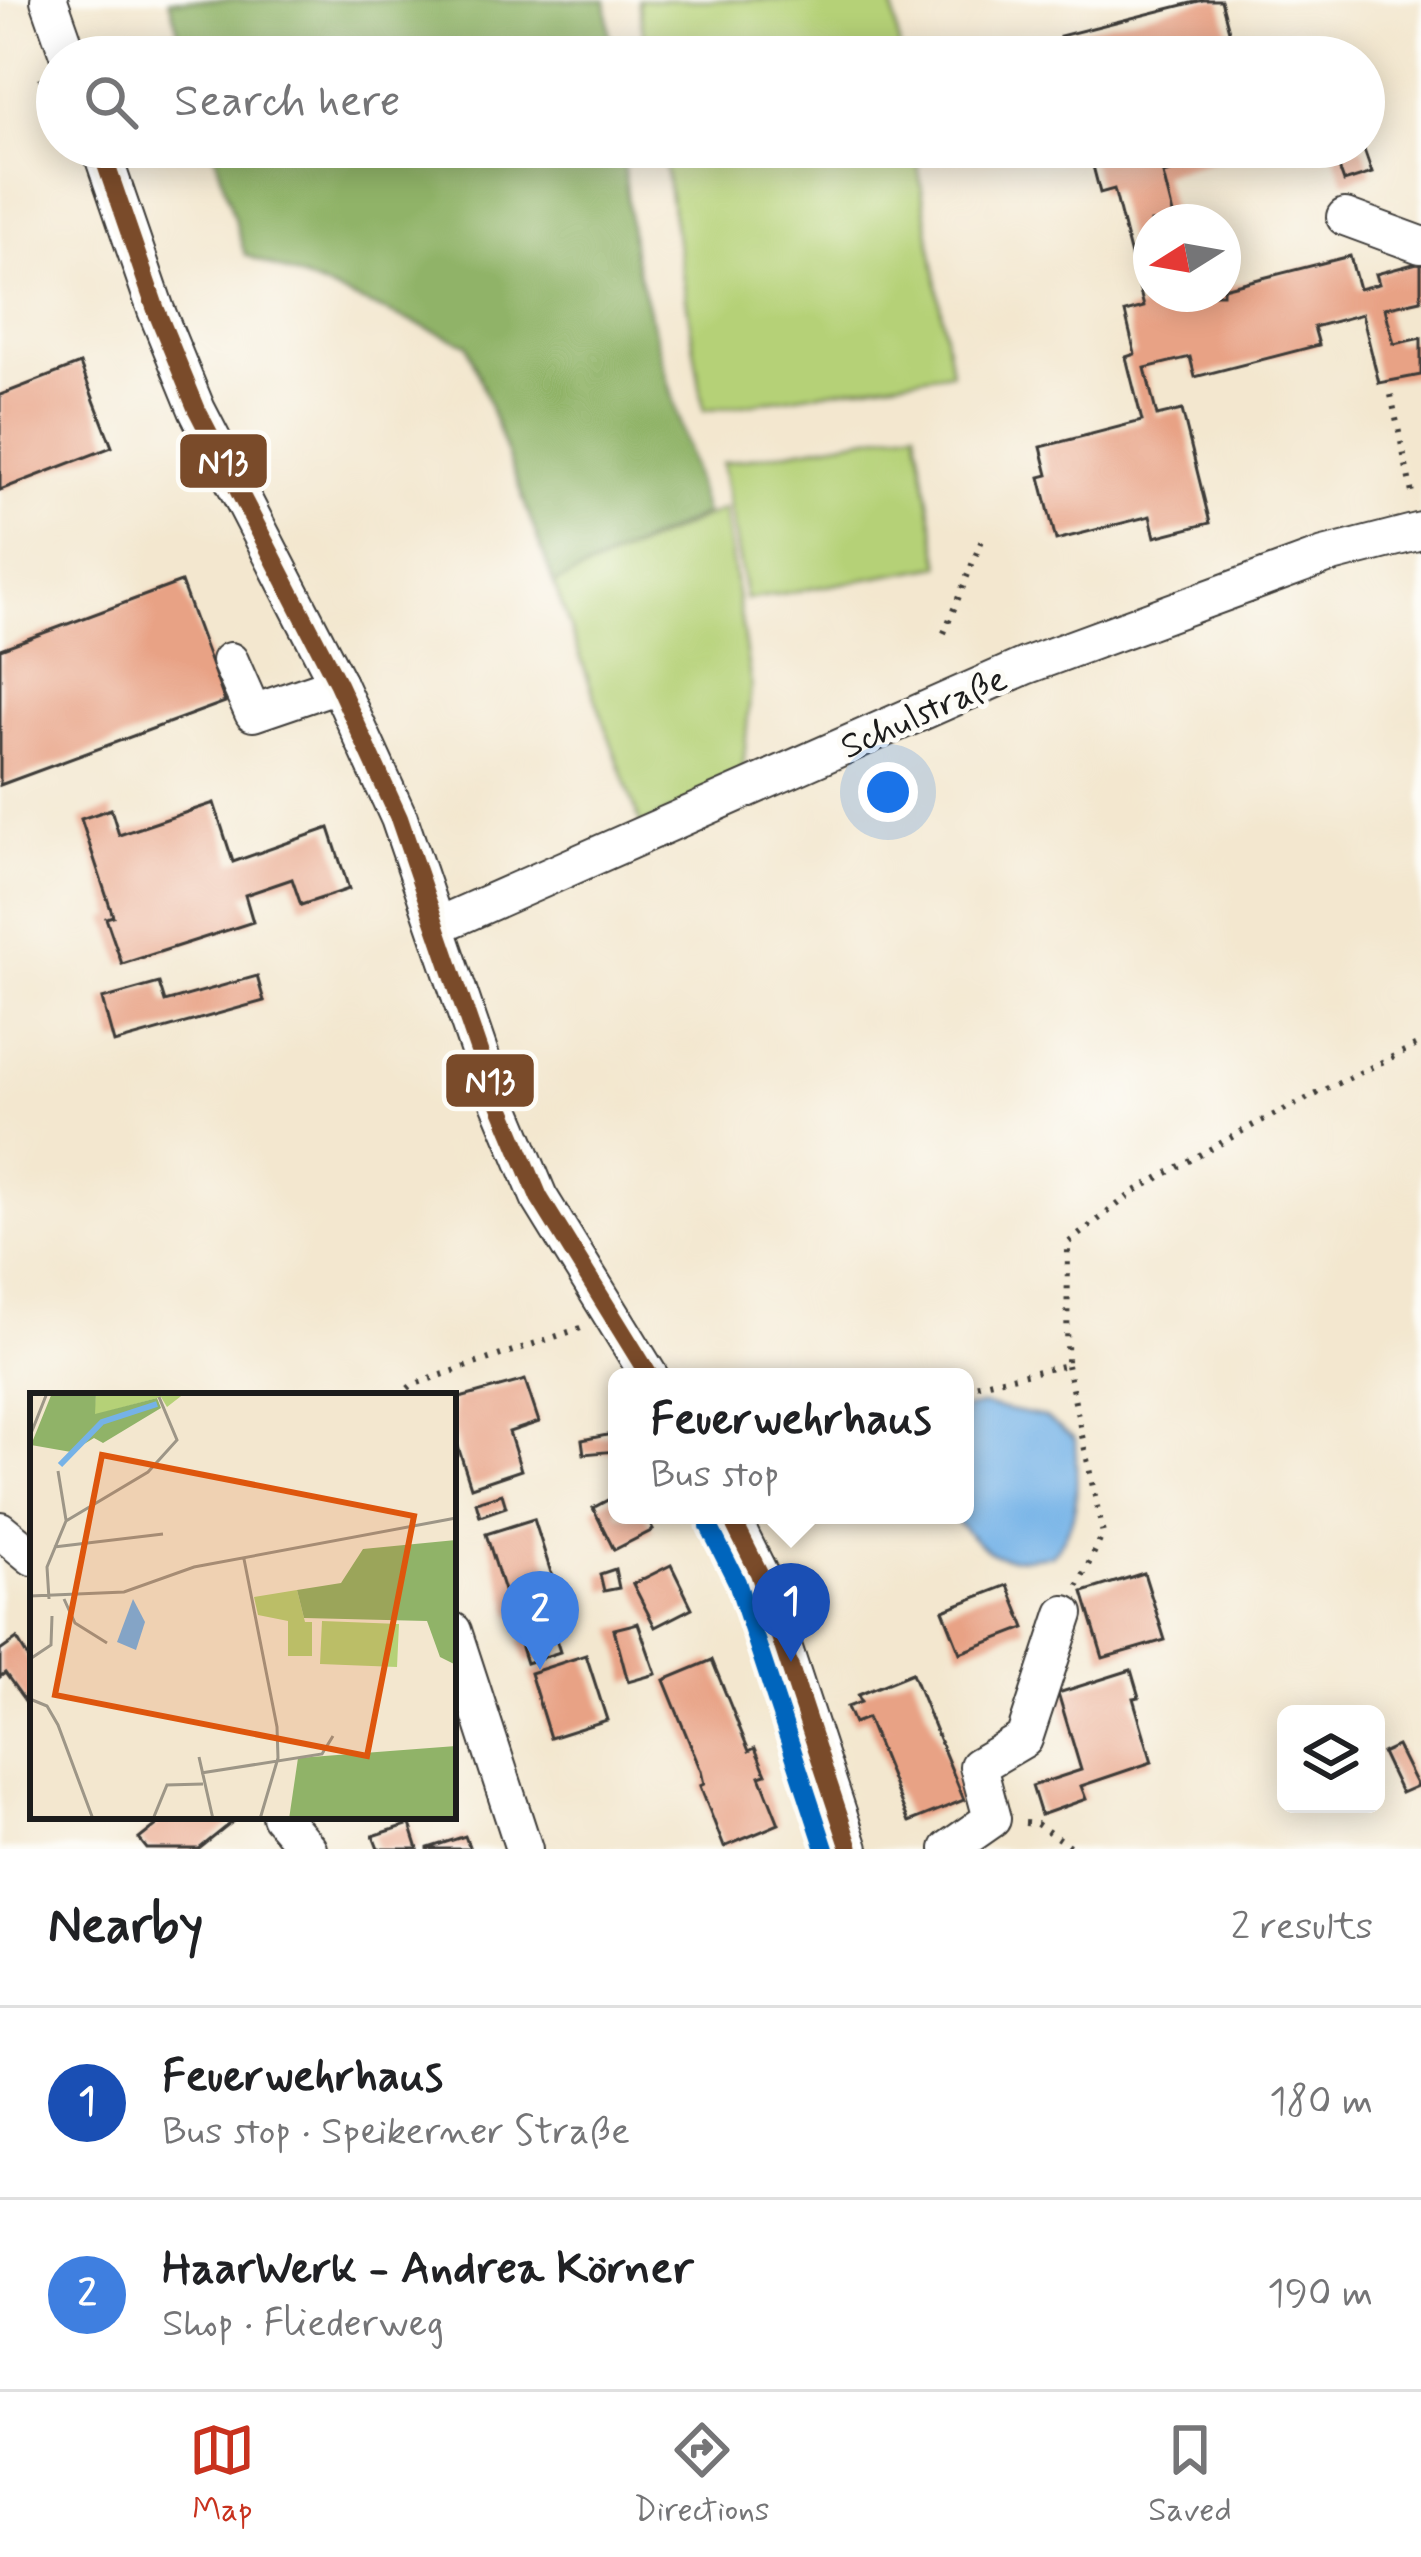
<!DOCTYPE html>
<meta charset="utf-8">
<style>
body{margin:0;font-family:Mynerve,sans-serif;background:#f2f2f2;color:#202124}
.controls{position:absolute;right:36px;bottom:36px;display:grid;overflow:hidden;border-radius:18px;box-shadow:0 6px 30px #0003}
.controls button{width:108px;height:108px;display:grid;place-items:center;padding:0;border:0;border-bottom:3px solid #e0e0e0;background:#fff;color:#202124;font:60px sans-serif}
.compass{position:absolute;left:1133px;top:204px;width:108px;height:108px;border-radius:50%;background:#fff;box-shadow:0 6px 30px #0003;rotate:259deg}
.you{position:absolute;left:888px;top:792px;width:42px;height:42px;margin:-30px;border:9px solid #fff;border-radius:50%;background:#1a73e8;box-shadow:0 0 0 18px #1a73e833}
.badge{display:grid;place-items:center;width:78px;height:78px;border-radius:50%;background:#c8321e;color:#fff;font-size:39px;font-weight:700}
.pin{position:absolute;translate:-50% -99px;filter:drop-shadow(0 3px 6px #0008)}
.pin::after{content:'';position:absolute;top:63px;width:42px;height:36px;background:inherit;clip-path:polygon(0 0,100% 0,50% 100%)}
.popup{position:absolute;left:608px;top:1368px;width:366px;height:156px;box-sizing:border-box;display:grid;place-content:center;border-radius:18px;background:#fff;filter:drop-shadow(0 3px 9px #0005);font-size:39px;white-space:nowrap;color:#757577}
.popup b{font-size:45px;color:#202124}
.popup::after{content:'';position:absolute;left:50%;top:100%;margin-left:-24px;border:24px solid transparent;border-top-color:#fff}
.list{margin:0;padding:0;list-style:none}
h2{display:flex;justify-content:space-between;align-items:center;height:156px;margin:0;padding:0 48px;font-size:51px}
h2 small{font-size:39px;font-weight:400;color:#757577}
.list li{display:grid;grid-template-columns:78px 1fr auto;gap:36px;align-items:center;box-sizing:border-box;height:192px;padding:0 48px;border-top:3px solid #e0e0e0}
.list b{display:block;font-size:45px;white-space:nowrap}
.list p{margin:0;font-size:39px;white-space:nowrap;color:#757577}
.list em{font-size:39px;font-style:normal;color:#757577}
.icon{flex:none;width:66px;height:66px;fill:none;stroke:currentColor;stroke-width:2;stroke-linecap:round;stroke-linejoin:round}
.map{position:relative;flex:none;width:1421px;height:1849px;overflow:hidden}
.search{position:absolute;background:#fff;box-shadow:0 6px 30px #0003;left:36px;right:36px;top:36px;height:132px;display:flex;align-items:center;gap:30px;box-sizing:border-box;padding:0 42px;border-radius:66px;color:#757577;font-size:45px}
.sheet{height:540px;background:#fff}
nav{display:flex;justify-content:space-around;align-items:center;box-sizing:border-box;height:168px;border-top:3px solid #e0e0e0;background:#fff;font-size:33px;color:#757577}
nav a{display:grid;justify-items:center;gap:6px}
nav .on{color:#c8321e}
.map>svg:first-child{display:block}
</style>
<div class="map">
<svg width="1421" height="1849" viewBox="0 0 1421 1849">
<rect width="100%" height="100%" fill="#fdfcf7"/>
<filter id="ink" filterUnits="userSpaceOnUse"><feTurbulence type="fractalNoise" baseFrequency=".00833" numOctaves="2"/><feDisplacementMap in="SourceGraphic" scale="24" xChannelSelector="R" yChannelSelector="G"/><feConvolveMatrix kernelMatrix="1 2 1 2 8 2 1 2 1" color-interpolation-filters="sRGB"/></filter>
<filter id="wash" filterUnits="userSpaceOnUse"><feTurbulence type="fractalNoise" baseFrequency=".004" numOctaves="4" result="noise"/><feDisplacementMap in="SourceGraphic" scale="48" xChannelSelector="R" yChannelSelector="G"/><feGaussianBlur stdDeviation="2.7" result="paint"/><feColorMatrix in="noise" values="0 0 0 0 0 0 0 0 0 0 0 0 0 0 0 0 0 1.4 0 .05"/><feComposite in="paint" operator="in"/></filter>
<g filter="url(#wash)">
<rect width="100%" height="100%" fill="#f3e7cf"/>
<g fill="#b5d177" stroke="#68764a" stroke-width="3">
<polygon points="638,0 892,0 901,57 647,57"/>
<polygon points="662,147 915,147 951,372 704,411"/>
<polygon points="916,429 941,566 746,600 722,463"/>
<polygon points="724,509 751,685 742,779 641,825 554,584"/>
</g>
<g fill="#90b368" stroke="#566842" stroke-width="3">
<polygon points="169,0 606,0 612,57 186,57"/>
<polygon points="213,147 622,147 633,253 705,514 554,584 467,344 245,255"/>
</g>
<path fill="#75b2e7" stroke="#486782" stroke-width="3" d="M983 1405 1044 1417 1075 1439C1077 1483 1083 1521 1051 1555 1032 1557 1008 1563 991 1553 972 1542 964 1522 943 1515H965V1408Z"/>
<g id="blocks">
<g fill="#e8a285">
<polygon points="1203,0 1221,0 1236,57 1065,57 1060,36"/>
<polygon points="1088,147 1263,147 1163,174 1175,222 1151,222 1151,294 1223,294 1223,288 1350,256 1359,289 1379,284 1376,274 1421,262 1421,300 1385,308 1394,344 1421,338 1421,375 1379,383 1362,314 1314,327 1319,345 1195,377 1190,357 1145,368 1157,416 1182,410 1210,523 1155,537 1150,516 1056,540 1040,477 1048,475 1041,447 1142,421 1126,357 1135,354 1125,312 1144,307 1114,189 1100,193"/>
<polygon points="1355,147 1363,147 1372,173 1344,182 1334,154"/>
<polygon points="80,364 112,447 0,490 0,395"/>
<polygon points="181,582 225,702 0,785 0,649"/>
<polygon points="214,803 233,862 329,828 349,889 301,905 292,879 245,895 253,922 122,964 106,918 113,916 81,819 111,809 119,835"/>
<polygon points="257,976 264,1001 114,1043 102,999 159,983 165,1002"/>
<polygon points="525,1380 539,1422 509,1432 521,1470 471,1487 453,1431 453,1400"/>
<polygon points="617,1433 617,1451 584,1454 582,1440"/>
<polygon points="502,1494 506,1507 480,1516 476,1502"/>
<polygon points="617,1495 617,1515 645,1515 653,1530 614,1550 593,1508"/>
<polygon points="534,1519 560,1601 512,1616 486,1534"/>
<polygon points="671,1565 692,1608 655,1627 633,1584"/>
<polygon points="615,1569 619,1588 604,1591 600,1574"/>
<polygon points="1144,1573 1165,1640 1103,1658 1083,1592"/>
<polygon points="1008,1585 1025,1628 960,1653 943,1610"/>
<polygon points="638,1623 656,1674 628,1682 614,1629"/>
<polygon points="553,1630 560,1652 526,1663 519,1641"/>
<polygon points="17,1639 33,1666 33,1712 5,1673 0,1677 0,1651"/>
<polygon points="586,1655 607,1720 550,1738 530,1673"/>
<polygon points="712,1660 749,1751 755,1748 766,1774 760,1776 779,1824 724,1847 700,1786 704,1784 701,1771 664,1680"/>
<polygon points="1131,1670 1139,1697 1133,1698 1152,1762 1081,1786 1086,1799 1041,1815 1032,1786 1081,1770 1058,1693"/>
<polygon points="912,1673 964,1800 909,1822 867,1718 854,1723 847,1707 861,1702 858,1695"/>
<polygon points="1397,1746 1417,1786 1401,1793 1382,1753"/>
<polygon points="168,1816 232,1816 235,1820 199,1849 147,1849 139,1839"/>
<polygon points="410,1824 418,1849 378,1849 373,1836"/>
<polygon points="465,1836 470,1849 428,1849 428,1848"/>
</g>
</g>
</g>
<g filter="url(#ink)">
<use href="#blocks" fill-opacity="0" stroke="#3c3a37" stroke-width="3"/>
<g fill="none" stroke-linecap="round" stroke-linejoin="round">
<defs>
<g id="minor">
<polyline points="49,0 69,57"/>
<polyline points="100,147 156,310 197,410 338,684 399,818 484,1066 539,1197 650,1377"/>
<polyline points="1345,217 1421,245"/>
<polyline points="230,661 253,713 338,684"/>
<polyline points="439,925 1025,666 1324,556 1421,531"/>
<polyline points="730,1515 759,1573 850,1849"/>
<polyline points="0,1530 33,1557"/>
<polyline points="453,1631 524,1849"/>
<polyline points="280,1816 308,1849"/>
<polyline points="949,1849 992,1819 978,1766 1024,1739 1065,1614"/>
</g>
</defs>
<use href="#minor" stroke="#3c3a37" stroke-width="40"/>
<g stroke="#3c3a37" stroke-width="6" stroke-dasharray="3 9" stroke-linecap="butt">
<polyline points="41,77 57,121"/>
<polyline points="1391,395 1413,498"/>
<polyline points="944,633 984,535"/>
<polyline points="1067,1365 1103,1534 1078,1586"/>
<polyline points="965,1387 1067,1365 1068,1243 1135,1191 1257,1123 1421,1043"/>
<polyline points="399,1396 412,1385 581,1328"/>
<polyline points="1025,1823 1037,1824 1074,1849"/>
</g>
<use href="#minor" stroke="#fff" stroke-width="36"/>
<defs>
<g id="bus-1">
<polyline points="100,147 156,310 197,410 338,684 399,818 484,1066 539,1197 650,1377"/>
<polyline points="730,1515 759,1573 850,1849"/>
</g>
<polyline id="bus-2" points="709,1526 737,1582 825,1849"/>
</defs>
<use href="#bus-1" stroke="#fdfcf7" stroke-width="27"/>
<use href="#bus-2" stroke="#fdfcf7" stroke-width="27"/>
<use href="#bus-1" stroke="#7a4b2a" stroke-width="18"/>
<use href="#bus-2" stroke="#0065bd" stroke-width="18"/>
</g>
</g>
<g text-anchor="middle" stroke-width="10" stroke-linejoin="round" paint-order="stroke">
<g font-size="36" fill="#1c1c1c" stroke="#fdfcf7">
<text transform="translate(923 711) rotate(-24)" y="13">Schulstraße</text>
</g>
</g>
<g transform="translate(30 1393)">
<rect width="426" height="426" fill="#f3e7cf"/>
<path d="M66 0H155L137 14 131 4 64 22ZM267 197 275 229H282V263H258V228L228 222 224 204ZM292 228 369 231 367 274 290 271Z" fill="#b5d177"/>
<path d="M22 0H66L65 21 127 5 131 15 73 50 64 45 41 59 1 52ZM426 147V272L410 264 397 228 274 225 267 197 311 190 333 156ZM426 353V426H259L268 365Z" fill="#90b368"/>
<path d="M103 206 115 229 106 257 87 249Z" fill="#75b2e7"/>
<path fill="none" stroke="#75b2e7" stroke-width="6" d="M30 72 72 29 127 11"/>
<path fill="none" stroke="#9d9687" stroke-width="3" d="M0 43 17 0M28 78 36 127M24 154 133 141M214 166 247 334 248 365 230 426M0 203 94 199 164 174 426 125M19 206 17 174 36 128 118 79 147 47 129 4M34 206 45 230 77 250M0 266 21 252 22 223M0 306 17 313 28 332 63 426M169 364 183 426M171 380 292 361 303 343M123 426 137 392 173 391"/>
<path fill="#de560d" fill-opacity="0.15" stroke="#de560d" stroke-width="6" d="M72 62 384 123 337 363 25 302Z"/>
<rect width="426" height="426" fill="none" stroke="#1c1c1c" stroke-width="6"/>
</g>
<g stroke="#fdfcf7" stroke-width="4.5">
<rect x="178" y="432" width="91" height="58" rx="12" fill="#7a4b2a"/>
<rect x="444" y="1052" width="92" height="57" rx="12" fill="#7a4b2a"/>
</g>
<g font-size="33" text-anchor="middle" font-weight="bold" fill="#fff">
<text x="223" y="473">N13</text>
<text x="490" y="1092">N13</text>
</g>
</svg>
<div class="controls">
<button><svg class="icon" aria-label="layers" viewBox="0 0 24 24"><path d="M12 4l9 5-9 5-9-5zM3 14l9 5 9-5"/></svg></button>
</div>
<svg class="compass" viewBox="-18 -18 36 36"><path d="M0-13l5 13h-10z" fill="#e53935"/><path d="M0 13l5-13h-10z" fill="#757577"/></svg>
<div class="you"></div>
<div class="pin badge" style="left:791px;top:1662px;background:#1a4fb4">1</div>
<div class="popup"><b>Feuerwehrhaus</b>Bus stop</div>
<div class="pin badge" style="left:540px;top:1670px;background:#3f7fe0">2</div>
<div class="search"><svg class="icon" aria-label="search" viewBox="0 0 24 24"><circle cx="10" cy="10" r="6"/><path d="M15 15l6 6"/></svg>Search here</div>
</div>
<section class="sheet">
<h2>Nearby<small>2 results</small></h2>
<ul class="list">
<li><span class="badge" style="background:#1a4fb4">1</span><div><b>Feuerwehrhaus</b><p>Bus stop · Speikerner Straße</p></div><em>180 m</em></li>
<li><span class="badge" style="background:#3f7fe0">2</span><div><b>HaarWerk - Andrea Körner</b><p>Shop · Fliederweg</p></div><em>190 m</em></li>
</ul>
</section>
<nav>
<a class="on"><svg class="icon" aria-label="map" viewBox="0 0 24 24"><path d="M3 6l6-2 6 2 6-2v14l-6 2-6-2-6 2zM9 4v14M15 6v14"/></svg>Map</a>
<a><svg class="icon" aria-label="directions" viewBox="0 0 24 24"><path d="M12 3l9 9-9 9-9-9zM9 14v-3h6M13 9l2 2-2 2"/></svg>Directions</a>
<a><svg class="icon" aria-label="saved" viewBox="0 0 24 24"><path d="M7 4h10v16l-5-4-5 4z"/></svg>Saved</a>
</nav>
